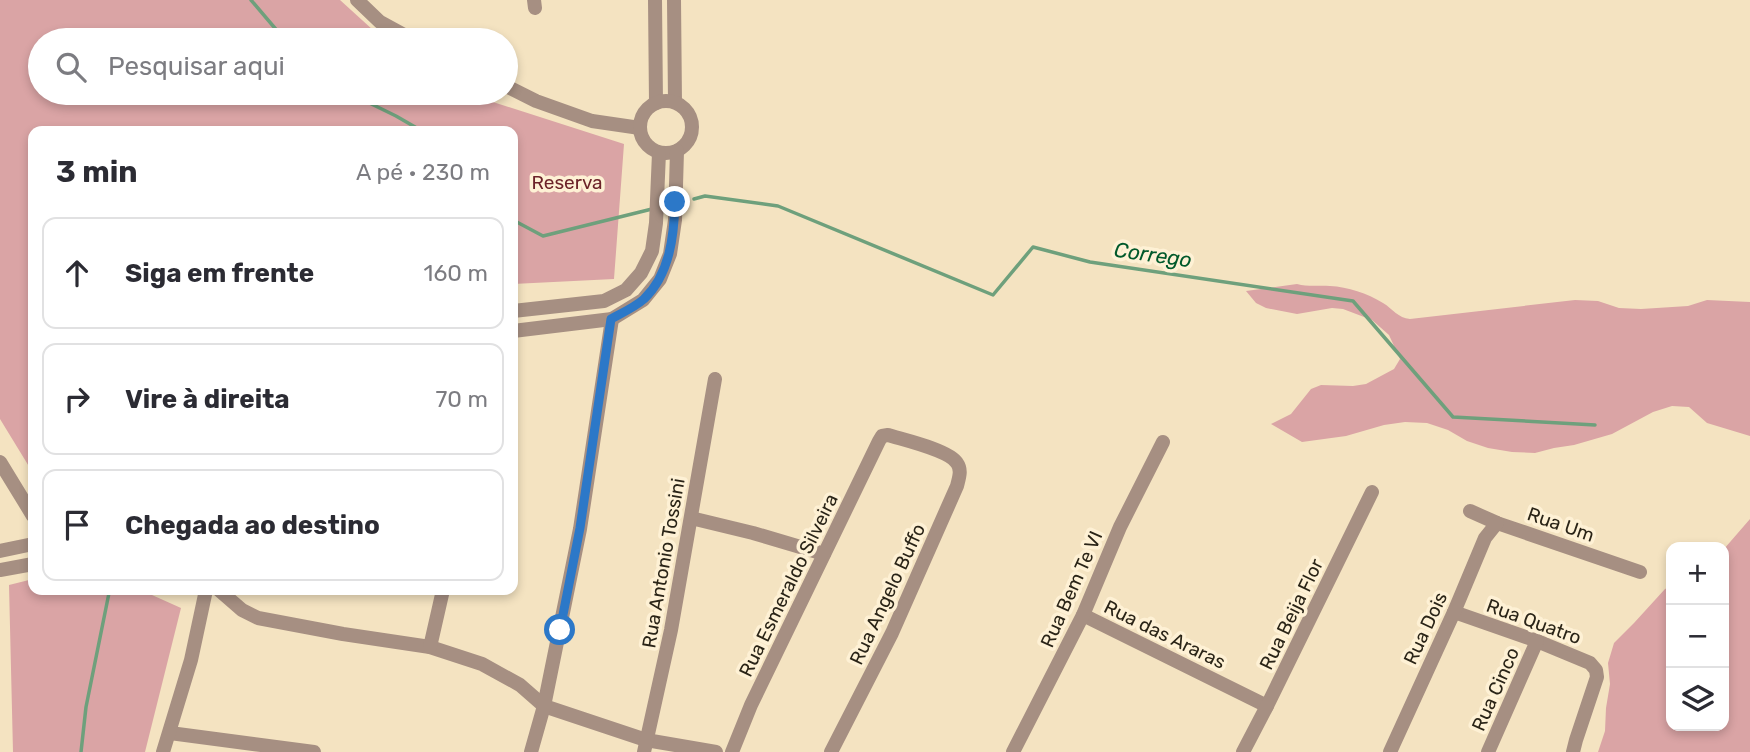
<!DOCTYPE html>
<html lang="pt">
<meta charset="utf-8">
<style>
body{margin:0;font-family:Rubik,sans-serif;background:#f7f7f7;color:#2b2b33}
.controls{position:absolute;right:21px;bottom:21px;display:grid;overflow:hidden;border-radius:14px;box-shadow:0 4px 10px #0003}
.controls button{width:63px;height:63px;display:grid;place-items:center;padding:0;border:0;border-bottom:2px solid #e1e1e2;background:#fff;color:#2b2b33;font:35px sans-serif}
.stop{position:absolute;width:21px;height:21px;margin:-16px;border:5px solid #2c78c8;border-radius:50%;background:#fff}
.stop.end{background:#2c78c8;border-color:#fff;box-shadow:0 2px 7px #0008}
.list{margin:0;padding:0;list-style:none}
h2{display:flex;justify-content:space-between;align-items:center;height:91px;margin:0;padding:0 28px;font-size:30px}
h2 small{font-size:23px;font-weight:400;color:#7c7c81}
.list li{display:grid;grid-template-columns:46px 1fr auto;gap:21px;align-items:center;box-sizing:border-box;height:112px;margin:0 14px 14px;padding:0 14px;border:2px solid #e1e1e2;border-radius:14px}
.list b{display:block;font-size:26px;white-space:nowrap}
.list em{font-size:23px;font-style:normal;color:#7c7c81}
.icon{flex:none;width:38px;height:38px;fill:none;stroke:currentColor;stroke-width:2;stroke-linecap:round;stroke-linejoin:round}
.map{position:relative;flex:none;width:1750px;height:752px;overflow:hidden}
.search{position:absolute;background:#fff;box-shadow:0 4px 10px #0003;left:28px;top:28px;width:490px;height:77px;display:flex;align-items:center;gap:18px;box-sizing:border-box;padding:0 24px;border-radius:38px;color:#7c7c81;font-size:26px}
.panel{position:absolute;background:#fff;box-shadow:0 4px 10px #0003;left:28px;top:126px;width:490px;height:469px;border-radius:14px}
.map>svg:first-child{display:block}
</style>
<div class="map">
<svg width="1750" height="752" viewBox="0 0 1750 752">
<rect width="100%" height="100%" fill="#f4e3c1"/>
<g fill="#daa4a5">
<polygon points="0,0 340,0 384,40 40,40 40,93 465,93 624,144 614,279 513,284 513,131 33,131 33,473 0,419"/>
<path d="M1297 284C1308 287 1319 285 1330 286 1348 287 1367 293 1383 303 1393 309 1398 318 1410 319L1575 300 1598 301 1619 308 1641 309 1688 306 1707 300 1750 302V436L1707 423 1689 407 1672 406 1653 412 1612 434 1574 445 1554 448 1535 453 1512 452 1488 448 1467 441 1448 430 1427 423 1405 422 1384 425 1346 436 1302 442 1271 424 1291 414 1311 389 1321 385 1353 386 1366 384 1394 369 1400 359 1389 335 1372 320 1343 309 1332 308 1297 314 1266 308 1256 303 1246 291Z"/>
<polygon points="1750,519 1750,752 1598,752 1605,731 1606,708 1610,684 1608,663 1614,643 1634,623 1665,589 1671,586 1671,726 1724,726 1724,549"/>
<polygon points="33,579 33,590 133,590 152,595 181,608 145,752 13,752 9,585"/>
</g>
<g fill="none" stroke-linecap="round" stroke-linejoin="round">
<g stroke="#6ea07c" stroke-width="3.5">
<polyline points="251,0 285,40"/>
<polyline points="349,93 396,116 422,131"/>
<polyline points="694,199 705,196 778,206 993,295 1033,247 1090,262 1353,301 1453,417 1595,425"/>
<polyline points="513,220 543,236 652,209"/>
<polyline points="81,752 86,707 109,593"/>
</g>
<g stroke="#a68f82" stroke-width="14">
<polyline points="357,0 380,22 413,40"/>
<polyline points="534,0 535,8"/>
<polyline points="655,0 656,103"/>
<polyline points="674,0 675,102"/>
<polyline points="506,86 536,101 592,121 640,128"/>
<circle cx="666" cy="127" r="26"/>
<polyline points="513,311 604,301 626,290 641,273 652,251 656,223 659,153"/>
<polyline points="513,331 612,319 643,300 660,279 670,254 675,220 677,151"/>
<polyline points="0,462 33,516"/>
<polyline points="1470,511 1497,523 1640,572"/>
<polyline points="691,518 753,533 824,554"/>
<polyline points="0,551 33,544"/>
<polyline points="0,570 33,564"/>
<polyline points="219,590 242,610 258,618 343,634 430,647 482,664 520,685 544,706 646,740 716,752"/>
<polyline points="1454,612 1537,641 1590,663 1596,670 1597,677 1576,740 1573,752"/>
<polyline points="1083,615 1267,706"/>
<polyline points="430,647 443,590"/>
<polyline points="170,733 314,752"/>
<polyline points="163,752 191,660 206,590"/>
<polyline points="531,752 544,706 580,529 612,319"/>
<polyline points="644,752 671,630 715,379"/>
<path d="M732 752 751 705 879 441 882 436 888 435C904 440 949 450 957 463 962 470 959 478 957 486L892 633 831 752"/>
<polyline points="1013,752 1083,615 1120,527 1163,442"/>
<polyline points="1243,752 1267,706 1372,492"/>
<polyline points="1390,752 1454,612 1485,538 1497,523"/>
<polyline points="1488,752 1537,641"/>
</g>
</g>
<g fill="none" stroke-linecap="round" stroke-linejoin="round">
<path stroke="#2c78c8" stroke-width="9" d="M560 630 580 528 611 319C622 313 635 307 644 299 670 274 674 236 675 202"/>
</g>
<g text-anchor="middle" stroke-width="7" stroke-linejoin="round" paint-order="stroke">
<g font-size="19" fill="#6c2229" stroke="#fef1d5">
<text x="567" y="189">Reserva</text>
</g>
<g font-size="19" fill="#2a2417" stroke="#fef1d5">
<text transform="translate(1561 524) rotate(19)" y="7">Rua Um</text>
<text transform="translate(663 563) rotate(-80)" y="7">Rua Antonio Tossini</text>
<text transform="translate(788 585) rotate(-64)" y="7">Rua Esmeraldo Silveira</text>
<text transform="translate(1071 589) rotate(-66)" y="7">Rua Bem Te VI</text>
<text transform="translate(887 594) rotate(-65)" y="7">Rua Angelo Buffo</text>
<text transform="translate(1291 614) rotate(-64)" y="7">Rua Beija Flor</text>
<text transform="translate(1534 621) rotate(20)" y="7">Rua Quatro</text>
<text transform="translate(1425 628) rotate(-65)" y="7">Rua Dois</text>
<text transform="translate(1165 634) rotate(26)" y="7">Rua das Araras</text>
<text transform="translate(1495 689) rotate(-66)" y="7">Rua Cinco</text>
</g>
<g font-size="21" font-style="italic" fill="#01592b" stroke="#fef1d5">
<text transform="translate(1153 255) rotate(8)" y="7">Corrego</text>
</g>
</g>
</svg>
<div class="controls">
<button>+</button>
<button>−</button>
<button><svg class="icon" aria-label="layers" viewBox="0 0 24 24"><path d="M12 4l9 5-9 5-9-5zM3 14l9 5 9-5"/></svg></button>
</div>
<div class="stop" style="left:560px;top:630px"></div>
<div class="stop end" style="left:675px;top:202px"></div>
<div class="search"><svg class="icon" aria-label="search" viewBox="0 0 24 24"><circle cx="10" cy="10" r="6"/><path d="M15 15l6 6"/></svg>Pesquisar aqui</div>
<section class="panel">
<h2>3 min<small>A pé · 230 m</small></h2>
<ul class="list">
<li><svg class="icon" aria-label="ahead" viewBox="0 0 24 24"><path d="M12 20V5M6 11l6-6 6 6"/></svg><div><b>Siga em frente</b></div><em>160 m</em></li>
<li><svg class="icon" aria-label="right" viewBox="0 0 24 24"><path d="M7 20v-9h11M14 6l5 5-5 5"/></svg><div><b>Vire à direita</b></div><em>70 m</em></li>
<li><svg class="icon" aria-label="arrive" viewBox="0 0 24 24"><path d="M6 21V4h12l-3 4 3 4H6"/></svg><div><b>Chegada ao destino</b></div></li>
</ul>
</section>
</div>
